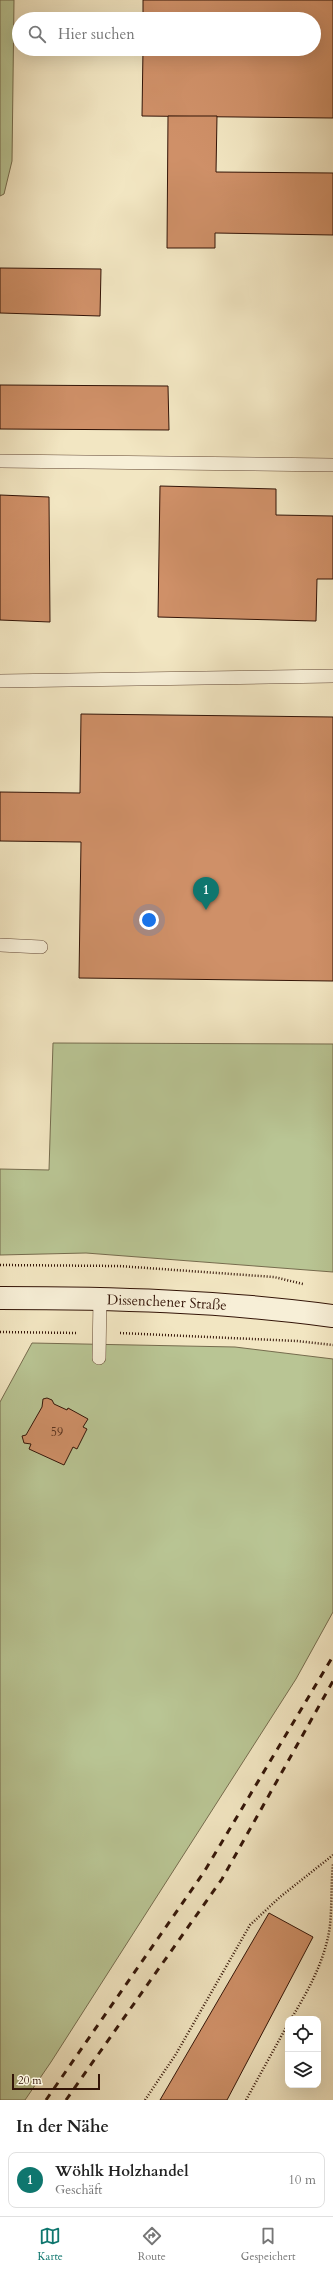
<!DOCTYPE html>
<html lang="de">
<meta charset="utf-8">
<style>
body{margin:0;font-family:Cardo,serif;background:#f6f6f6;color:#222}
.controls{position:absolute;right:12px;bottom:12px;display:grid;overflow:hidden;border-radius:8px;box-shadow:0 4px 16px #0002}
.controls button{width:36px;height:36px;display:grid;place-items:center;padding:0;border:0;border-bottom:1px solid #e0e0e0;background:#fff;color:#222;font:20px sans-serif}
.scale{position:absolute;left:12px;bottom:10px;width:88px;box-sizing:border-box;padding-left:4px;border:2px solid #331407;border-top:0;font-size:11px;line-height:14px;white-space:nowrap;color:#331407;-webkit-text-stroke:3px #f7efd7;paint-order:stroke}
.you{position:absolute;left:149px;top:920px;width:14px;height:14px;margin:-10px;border:3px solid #fff;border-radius:50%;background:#1a73e8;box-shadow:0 0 0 6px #1a73e833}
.badge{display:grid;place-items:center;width:26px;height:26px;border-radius:50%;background:#0f766e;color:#fff;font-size:13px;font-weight:700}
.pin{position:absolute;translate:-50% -33px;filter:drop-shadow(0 1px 2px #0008)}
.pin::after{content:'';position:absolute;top:21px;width:14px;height:12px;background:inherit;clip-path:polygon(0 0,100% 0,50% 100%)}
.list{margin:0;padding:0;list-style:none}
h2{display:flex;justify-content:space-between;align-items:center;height:52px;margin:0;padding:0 16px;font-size:17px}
h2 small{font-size:13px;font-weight:400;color:#767676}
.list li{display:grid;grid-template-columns:26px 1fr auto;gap:12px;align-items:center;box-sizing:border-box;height:56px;margin:0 8px 8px;padding:0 8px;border:1px solid #e0e0e0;border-radius:8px}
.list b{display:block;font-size:15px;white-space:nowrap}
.list p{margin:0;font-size:13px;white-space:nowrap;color:#767676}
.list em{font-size:13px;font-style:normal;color:#767676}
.icon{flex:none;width:22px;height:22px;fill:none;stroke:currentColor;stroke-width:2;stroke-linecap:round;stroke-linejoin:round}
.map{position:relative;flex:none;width:333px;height:2100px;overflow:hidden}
.search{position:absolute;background:#fff;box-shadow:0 4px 16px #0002;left:12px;right:12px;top:12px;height:44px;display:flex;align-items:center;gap:10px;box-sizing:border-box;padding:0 14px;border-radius:22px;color:#767676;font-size:15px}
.sheet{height:116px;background:#fff}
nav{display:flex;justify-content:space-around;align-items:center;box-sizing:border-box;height:56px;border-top:1px solid #e0e0e0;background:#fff;font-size:11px;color:#767676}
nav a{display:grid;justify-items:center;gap:2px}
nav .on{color:#0f766e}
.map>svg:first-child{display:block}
</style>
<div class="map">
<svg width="333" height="2100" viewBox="0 0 333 2100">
<rect width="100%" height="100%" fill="#f2e6c2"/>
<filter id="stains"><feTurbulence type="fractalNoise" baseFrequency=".005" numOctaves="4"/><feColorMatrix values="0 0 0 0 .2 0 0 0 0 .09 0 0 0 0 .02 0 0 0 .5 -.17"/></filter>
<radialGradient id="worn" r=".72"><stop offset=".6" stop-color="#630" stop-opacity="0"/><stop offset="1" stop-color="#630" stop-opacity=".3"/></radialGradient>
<g fill="#b9c594" stroke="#766c4e">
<polygon points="0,0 14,0 12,161 4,194 0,196"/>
<polygon points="53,1043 333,1044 333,1272 86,1253 0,1255 0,1169 49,1170"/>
<polygon points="32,1343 235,1347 333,1359 333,1612 296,1679 51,2062 25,2100 0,2100 0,1402"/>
</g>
<g fill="#cf9068" stroke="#331407">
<polygon points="143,0 333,0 333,118 142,116 143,49 314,49 314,19 143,19"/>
<polygon points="168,116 217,116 216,172 333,173 333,235 215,233 215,248 167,248"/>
<polygon points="0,268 101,269 100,316 0,313"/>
<polygon points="0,385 168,386 169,430 0,429"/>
<polygon points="160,486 276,489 276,515 333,516 333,579 317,579 316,621 158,617"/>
<polygon points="0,495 49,497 50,622 0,620"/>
<polygon points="81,714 333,717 333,981 79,978 81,842 0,841 0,792 80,793"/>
<polygon points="47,1398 52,1400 54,1404 67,1410 68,1408 88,1419 83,1427 87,1429 77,1449 73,1447 64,1465 29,1449 31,1444 24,1443 22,1436 26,1435 42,1407 43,1399"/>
<polygon points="269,1913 313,1937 227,2100 160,2100"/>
</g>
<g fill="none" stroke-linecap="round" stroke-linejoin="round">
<defs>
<g id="service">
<polyline points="0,461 333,465"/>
<polyline points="0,681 333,676"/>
<polyline points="0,945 41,947"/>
<polyline points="99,1358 100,1298"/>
</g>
<g id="secondary">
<path id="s1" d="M0 1298C111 1298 223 1301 333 1316"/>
</g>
</defs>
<use href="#service" stroke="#634836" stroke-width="14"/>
<use href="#secondary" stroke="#331407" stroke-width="24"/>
<g stroke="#331407" stroke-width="2.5" stroke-dasharray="1 2" stroke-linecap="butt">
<polyline points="0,1265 119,1266 274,1277 303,1284"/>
<polyline points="0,1332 77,1333"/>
<polyline points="120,1333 297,1341 333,1345"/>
<path d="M291 2019C308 1991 326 1959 330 1925 332 1905 331 1884 333 1864"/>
<polyline points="145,2100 176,2054 250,1925 280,1897 333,1855"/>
<polyline points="246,2100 288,2024"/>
</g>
<use href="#service" stroke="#f7efd7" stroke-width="13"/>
<use href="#secondary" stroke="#f7efd7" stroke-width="22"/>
<g stroke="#331407" stroke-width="3" stroke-dasharray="7 7" stroke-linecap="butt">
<polyline points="46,2100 204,1872 333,1656"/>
<polyline points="66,2100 222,1879 333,1681"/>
</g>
</g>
<g text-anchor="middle" stroke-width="4" stroke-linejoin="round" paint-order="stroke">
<g font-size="12" fill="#5a331f">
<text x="57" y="1436">59</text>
</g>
<g font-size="14" fill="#331407" stroke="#f7efd7">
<text dy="5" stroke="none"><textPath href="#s1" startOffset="167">Dissenchener Straße</textPath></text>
</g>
</g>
<rect width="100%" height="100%" filter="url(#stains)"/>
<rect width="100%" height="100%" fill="url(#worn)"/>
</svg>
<div class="controls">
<button><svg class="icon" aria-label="locate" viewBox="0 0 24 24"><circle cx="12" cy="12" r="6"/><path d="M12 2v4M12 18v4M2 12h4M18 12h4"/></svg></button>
<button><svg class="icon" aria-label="layers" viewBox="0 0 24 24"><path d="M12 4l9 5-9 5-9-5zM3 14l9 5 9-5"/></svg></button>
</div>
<div class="scale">20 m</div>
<div class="you"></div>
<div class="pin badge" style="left:206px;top:910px">1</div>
<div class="search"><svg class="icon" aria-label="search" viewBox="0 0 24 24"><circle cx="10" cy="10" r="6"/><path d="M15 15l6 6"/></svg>Hier suchen</div>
</div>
<section class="sheet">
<h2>In der Nähe<small></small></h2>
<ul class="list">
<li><span class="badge">1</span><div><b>Wöhlk Holzhandel</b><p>Geschäft</p></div><em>10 m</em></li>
</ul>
</section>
<nav>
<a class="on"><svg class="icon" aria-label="map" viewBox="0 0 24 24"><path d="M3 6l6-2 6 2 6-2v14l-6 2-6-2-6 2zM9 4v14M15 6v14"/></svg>Karte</a>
<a><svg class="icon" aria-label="directions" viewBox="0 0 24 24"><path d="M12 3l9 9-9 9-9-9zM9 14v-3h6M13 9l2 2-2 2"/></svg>Route</a>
<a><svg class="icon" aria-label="saved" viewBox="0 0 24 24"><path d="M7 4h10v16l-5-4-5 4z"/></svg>Gespeichert</a>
</nav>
